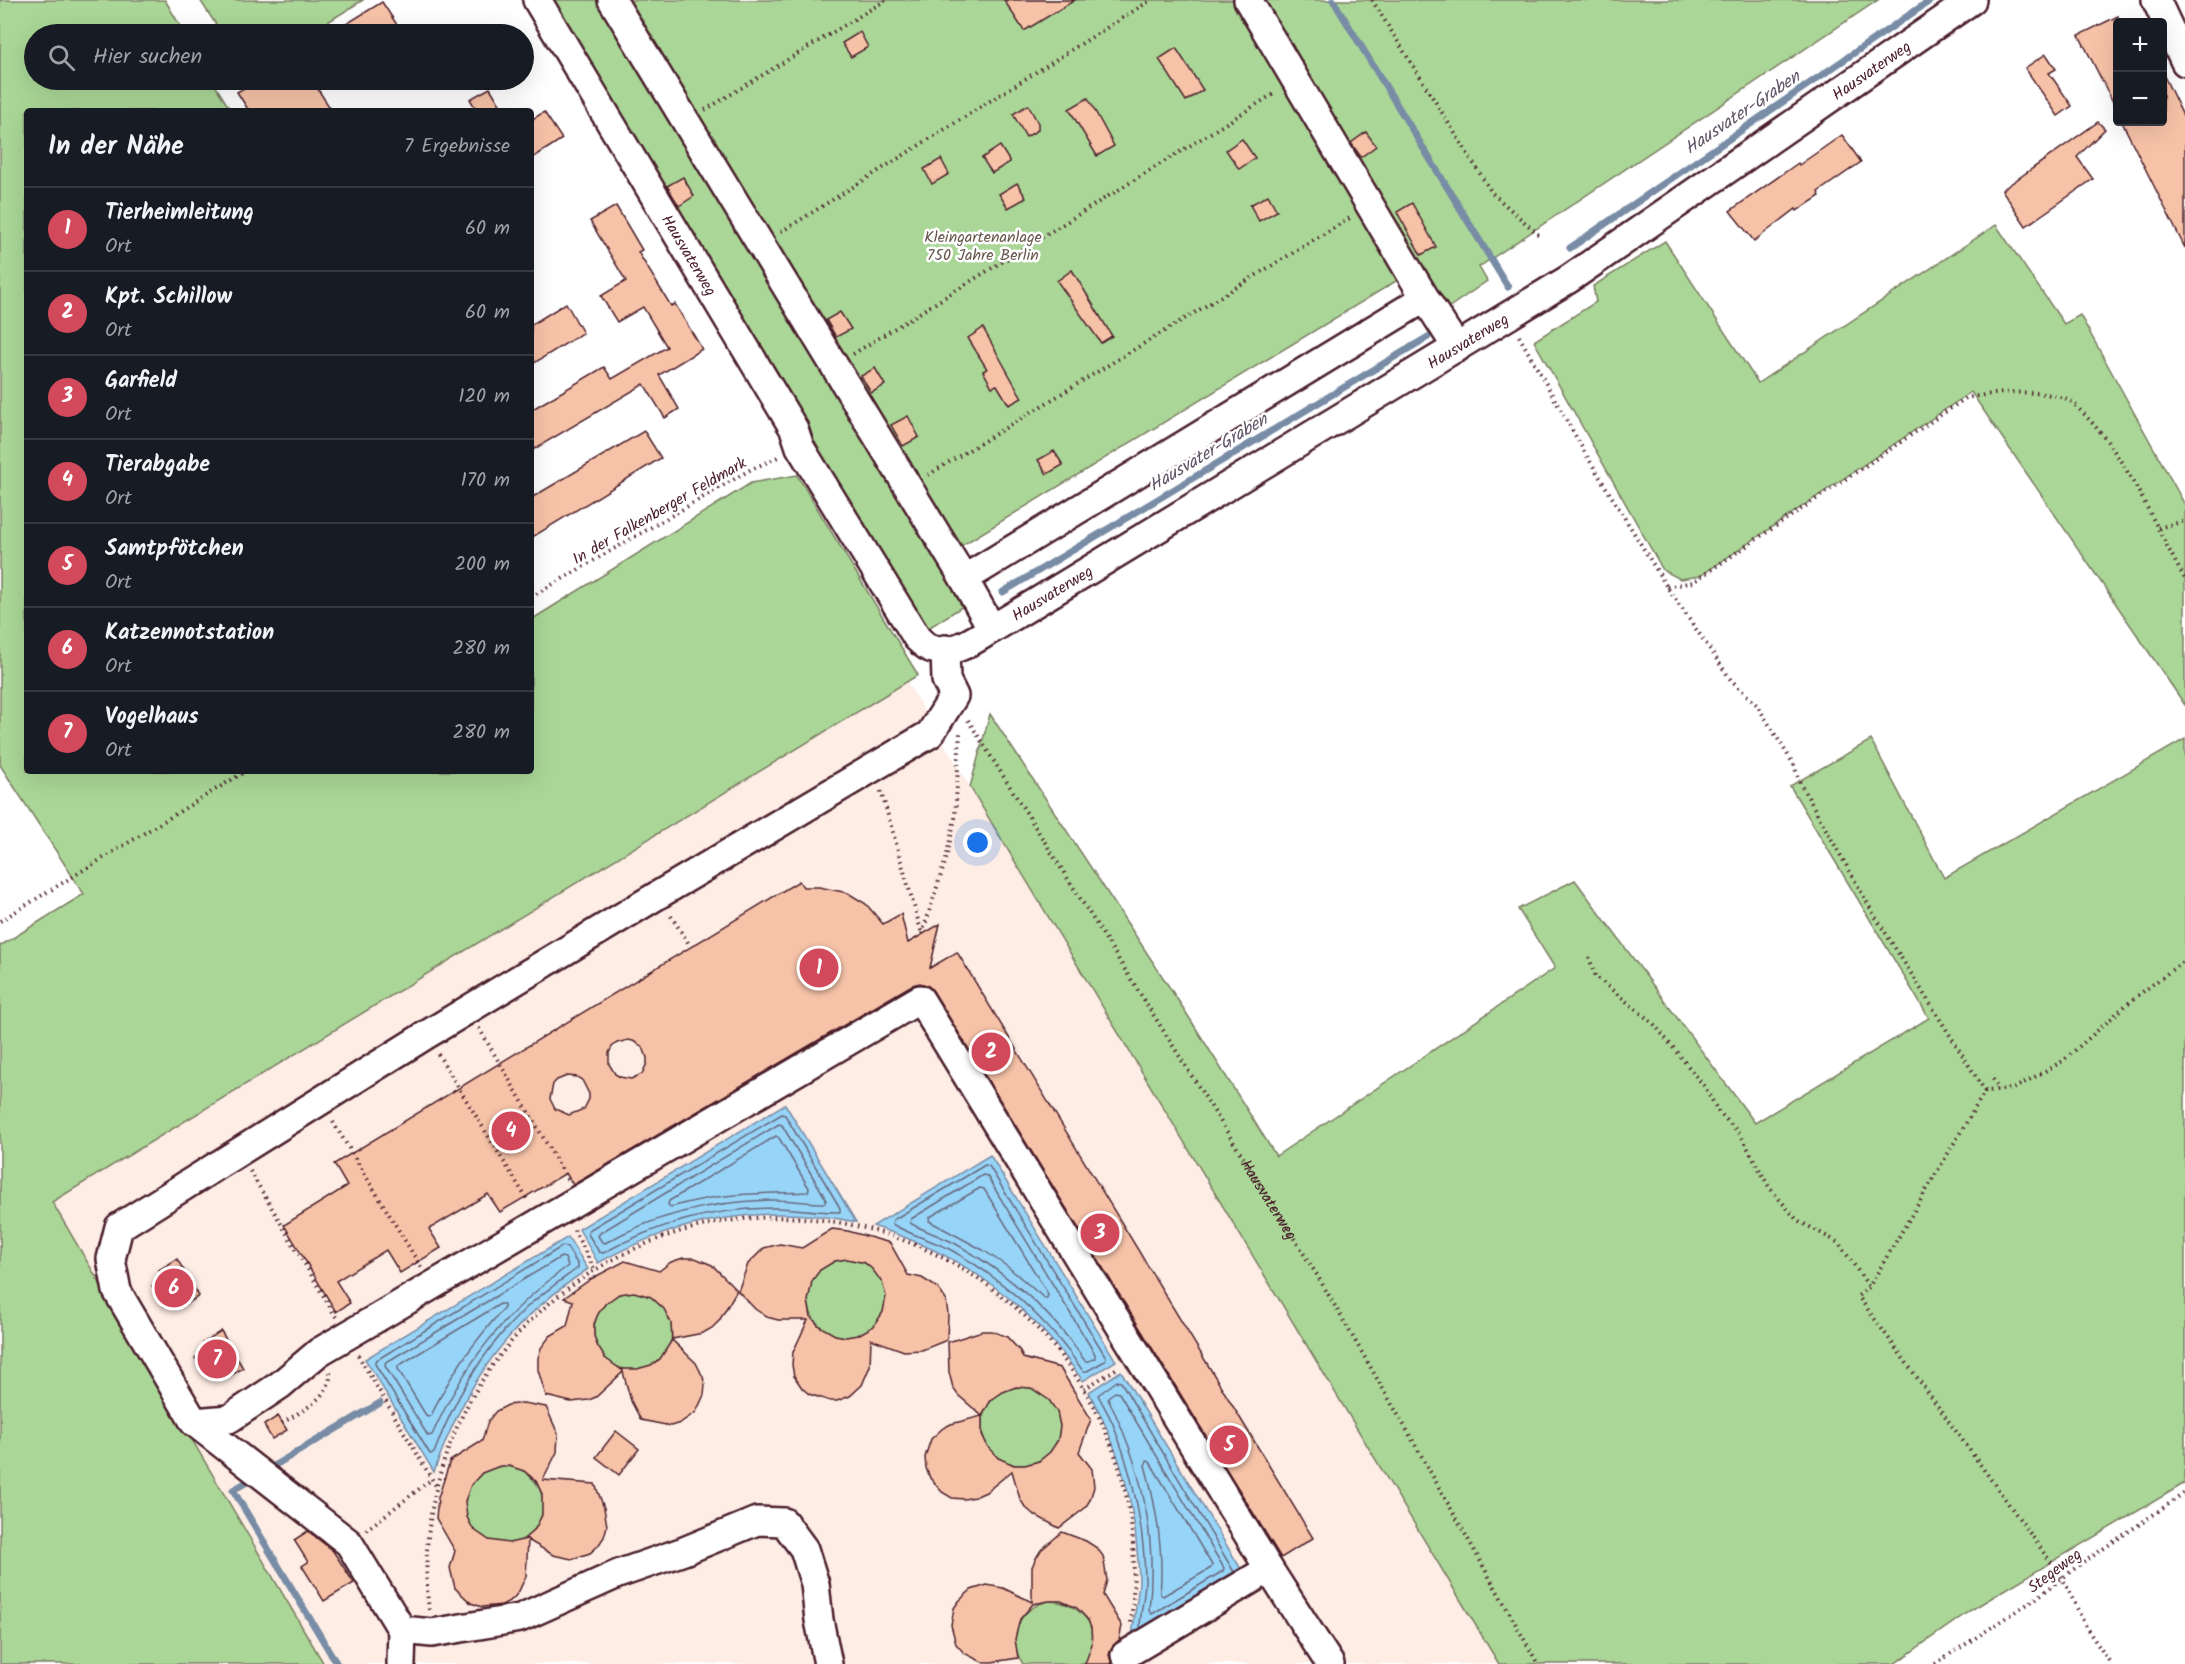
<!DOCTYPE html>
<html lang="de">
<meta charset="utf-8">
<style>
body{margin:0;font-family:Kalam,sans-serif;background:#242831;color:#f1f3f6}
.controls{position:absolute;right:18px;top:18px;display:grid;overflow:hidden;border-radius:6px;box-shadow:0 6px 24px #0002}
.controls button{width:54px;height:54px;display:grid;place-items:center;padding:0;border:0;border-bottom:2px solid #363941;background:#171b24;color:#f1f3f6;font:30px sans-serif}
.you{position:absolute;left:978px;top:843px;width:21px;height:21px;margin:-15px;border:4px solid #fff;border-radius:50%;background:#1a73e8;box-shadow:0 0 0 9px #1a73e833}
.badge{display:grid;place-items:center;width:39px;height:39px;border-radius:50%;background:#d1495b;color:#fff;font-size:20px;font-weight:700}
.pin{position:absolute;translate:-50% -50%;border:3px solid #fff;box-shadow:0 2px 6px #0006}
.list{margin:0;padding:0;list-style:none}
h2{display:flex;justify-content:space-between;align-items:center;height:78px;margin:0;padding:0 24px;font-size:26px}
h2 small{font-size:20px;font-weight:400;color:#9ea1a6}
.list li{display:grid;grid-template-columns:39px 1fr auto;gap:18px;align-items:center;box-sizing:border-box;height:84px;padding:0 24px;border-top:2px solid #363941}
.list b{display:block;font-size:22px;white-space:nowrap}
.list p{margin:0;font-size:20px;white-space:nowrap;color:#9ea1a6}
.list em{font-size:20px;font-style:normal;color:#9ea1a6}
.icon{flex:none;width:33px;height:33px;fill:none;stroke:currentColor;stroke-width:2;stroke-linecap:round;stroke-linejoin:round}
.map{position:relative;flex:none;width:2185px;height:1664px;overflow:hidden}
.search{position:absolute;background:#171b24;box-shadow:0 6px 24px #0002;left:24px;top:24px;width:510px;height:66px;display:flex;align-items:center;gap:15px;box-sizing:border-box;padding:0 21px;border-radius:33px;color:#9ea1a6;font-size:22px}
.panel{position:absolute;background:#171b24;box-shadow:0 6px 24px #0002;left:24px;top:108px;width:510px;height:666px;border-radius:6px}
.map>svg:first-child{display:block}
</style>
<div class="map">
<svg width="2185" height="1664" viewBox="0 0 2185 1664">
<rect width="100%" height="100%" fill="#fff"/>
<filter id="ink" filterUnits="userSpaceOnUse"><feTurbulence type="fractalNoise" baseFrequency=".0167" numOctaves="2"/><feDisplacementMap in="SourceGraphic" scale="12" xChannelSelector="R" yChannelSelector="G"/><feConvolveMatrix kernelMatrix="1 2 1 2 8 2 1 2 1" color-interpolation-filters="sRGB"/></filter>
<g filter="url(#ink)">
<polygon fill="#fdede5" points="907,682 1499,1664 324,1664 52,1202"/>
<g fill="#aad797" stroke="#7a7b61" stroke-width="1.5">
<polygon points="0,0 165,0 185,34 34,34 34,80 212,80 231,111 27,111 27,771 531,771 531,620 751,483 797,475 918,675 52,1202 324,1664 0,1664 0,946 84,894 0,765"/>
<polygon points="200,0 363,0 309,34 222,34"/>
<polygon points="546,0 1878,0 1479,267 1487,281 1445,310 1419,267 941,558 968,603 927,629"/>
<polygon points="1996,225 2064,324 2080,315 2185,505 2185,705 1971,392 1700,576 1680,579 1663,570 1534,341 1596,302 1593,286 1665,241 1758,383"/>
<polygon points="990,714 1185,1011 1276,1156 1555,968 1518,909 1575,880 1755,1123 1929,1018 1790,786 1871,740 1944,878 2185,739 2185,1483 1971,1610 1894,1664 1499,1664 970,787"/>
<circle cx="847" cy="1298" r="39"/>
<circle cx="633" cy="1331" r="39"/>
<circle cx="1021" cy="1426" r="39"/>
<circle cx="504" cy="1505" r="39"/>
<path d="M1049 1601C1084 1602 1107 1634 1084 1664H1023C1006 1638 1018 1608 1049 1601Z"/>
</g>
<g fill="#97d5f8" stroke="#788ca6" stroke-width="1.5">
<path d="M785 1104 856 1222C767 1203 677 1218 598 1263L579 1229Z"/>
<path d="M990 1155 1116 1361 1083 1381C1029 1302 964 1255 873 1226Z"/>
<path d="M568 1237 588 1269C508 1322 465 1383 434 1472L365 1359Z"/>
<path d="M1121 1371 1244 1574 1131 1642C1134 1622 1137 1602 1139 1582 1139 1572 1138 1561 1137 1550 1133 1493 1116 1442 1089 1392Z"/>
</g>
<g fill="none" stroke-linecap="round" stroke-linejoin="round">
<g stroke="#69687d" stroke-width="1.5">
<path d="M782 1114 785 1115 840 1208V1212C821 1213 796 1208 775 1208 715 1208 656 1224 603 1253L599 1252 588 1234 589 1230Z"/>
<path d="M779 1124 782 1125 826 1199 825 1203C808 1203 791 1200 774 1200 716 1201 657 1214 605 1243L602 1242 598 1236 600 1233Z"/>
<path d="M776 1136 779 1138 809 1188 808 1192C757 1194 721 1192 671 1207L668 1205 669 1201Z"/>
<path d="M985 1165 989 1166 1106 1357 1105 1361 1087 1371H1083C1048 1321 1005 1280 951 1250 932 1240 910 1235 892 1224L893 1220Z"/>
<path d="M983 1175 987 1176 1095 1354V1358L1089 1361H1085C1052 1312 1007 1273 956 1244 941 1236 924 1231 910 1223L911 1219Z"/>
<polygon points="980,1188 984,1189 1048,1294 1047,1298 1044,1298 1008,1267 983,1250 929,1221 930,1217"/>
<path d="M563 1246 567 1247 578 1265V1268C560 1281 542 1293 526 1308 484 1348 454 1399 434 1453L430 1454 375 1364V1361Z"/>
<path d="M561 1257 565 1258 568 1266C503 1313 465 1363 432 1435L428 1436 385 1366V1363Z"/>
<path d="M500 1304H504V1308C475 1341 449 1375 431 1416L427 1417 398 1369V1366Z"/>
<path d="M1115 1392 1119 1393 1224 1568 1223 1571 1152 1614 1149 1611C1157 1537 1142 1465 1108 1399L1109 1396Z"/>
<path d="M1147 1461 1150 1462 1212 1565 1211 1568 1163 1596 1160 1594C1164 1551 1156 1505 1145 1465Z"/>
<path d="M1141 1628 1140 1625C1141 1610 1145 1594 1145 1579 1144 1525 1133 1474 1113 1424 1109 1414 1103 1405 1098 1395L1117 1381 1121 1382 1234 1572"/>
</g>
<g stroke="#788ca6" stroke-width="7">
<polyline points="1333,0 1508,287"/>
<polyline points="1570,248 1931,0"/>
<polyline points="1003,592 1428,337"/>
<polyline points="265,1471 380,1403"/>
<polyline points="256,1477 233,1490 337,1664"/>
</g>
</g>
<g fill="#f7c3a8" stroke="#4a1f2b" stroke-width="1.5" fill-rule="evenodd">
<polygon points="1004,0 1075,0 1024,31"/>
<polygon points="382,2 403,34 330,34"/>
<polygon points="2118,16 2118,112 2079,35"/>
<polygon points="860,32 868,47 851,57 842,43"/>
<polygon points="1176,48 1203,90 1186,101 1159,59"/>
<polygon points="2046,54 2056,69 2049,73 2072,106 2058,116 2025,68"/>
<polygon points="2163,74 2185,120 2185,248 2122,122 2163,122"/>
<polygon points="258,80 312,80 332,111 249,111 237,92"/>
<polygon points="490,88 504,111 477,111 470,99"/>
<polygon points="1088,98 1114,146 1097,156 1069,109"/>
<polygon points="1028,105 1038,123 1038,130 1026,137 1013,114"/>
<polygon points="544,112 562,139 531,159 531,120"/>
<polygon points="2098,122 2105,129 2077,157 2093,179 2026,226 2002,190"/>
<polygon points="1366,132 1376,146 1361,157 1351,143"/>
<polygon points="1842,135 1861,162 1818,192 1820,196 1797,211 1796,209 1754,241 1730,211 1798,163 1799,165"/>
<polygon points="1242,139 1255,158 1239,169 1226,150"/>
<polygon points="1000,146 1010,162 992,173 982,158"/>
<polygon points="941,159 949,174 932,184 924,169"/>
<polygon points="683,177 694,196 679,206 667,186"/>
<polygon points="1017,183 1026,198 1008,208 999,194"/>
<polygon points="1268,195 1277,211 1259,221 1250,205"/>
<polygon points="1412,203 1436,247 1421,255 1397,212"/>
<polygon points="616,206 642,250 638,252 671,306 675,304 702,349 659,375 679,409 665,418 644,384 531,451 531,410 604,367 612,379 667,347 643,307 617,322 601,296 626,281 590,221"/>
<polygon points="1072,270 1112,336 1101,343 1057,281"/>
<polygon points="566,303 583,333 531,365 531,325"/>
<polygon points="840,312 851,329 836,337 826,320"/>
<polygon points="983,328 1022,398 1009,405 997,385 992,387 983,371 987,369 968,338"/>
<polygon points="875,368 885,385 871,393 861,376"/>
<polygon points="908,416 919,437 903,446 891,425"/>
<polygon points="644,431 661,458 531,538 531,498"/>
<polygon points="1054,451 1063,465 1047,474 1038,460"/>
<path d="M799 881 803 887H819L848 893 866 904 883 924 901 914 908 943 940 924 930 968 957 952 1313 1538 1281 1558 933 991 928 986 920 983 912 985 573 1185 566 1173 500 1212 488 1194 429 1229 441 1248 400 1273 386 1250 336 1281 350 1303 336 1312 284 1225 347 1186 334 1164ZM628 1040 633 1041 643 1047 647 1058V1063L642 1074 631 1079 620 1077 615 1074 609 1064V1053L612 1047 617 1043ZM567 1076 577 1077 582 1080 589 1094V1099L584 1109 569 1115 555 1109 550 1099 553 1084 557 1080Z"/>
<path d="M832 1229 848 1231 890 1243 908 1275 922 1278 938 1288 946 1300 948 1314 947 1340 922 1350 904 1351 871 1339 870 1366 862 1385 850 1396 837 1401H830L809 1394 802 1388 794 1376 792 1365 793 1352 808 1320H778L767 1317 755 1309 738 1291 748 1264 764 1248 780 1244 802 1248ZM847 1259 865 1263 872 1269 882 1282 886 1296 883 1312 874 1326 858 1335 846 1337 835 1335 819 1326 811 1317 808 1301 812 1281 820 1270 835 1261Z"/>
<polygon points="683,1258 695,1258 712,1265 737,1290 719,1321 712,1328 703,1333 672,1339 671,1323 664,1309 651,1297 634,1292 619,1294 605,1304 598,1314 594,1324 594,1336 597,1345 605,1358 623,1371 622,1369 637,1369 651,1365 660,1359 672,1340 696,1363 703,1377 705,1385 704,1395 696,1412 680,1423 671,1426 641,1420 631,1401 623,1372 596,1397 589,1400 571,1402 546,1396 538,1370 538,1358 541,1348 550,1336 567,1326 573,1301 564,1298 591,1279 625,1261 659,1271 671,1262"/>
<polygon points="177,1259 199,1296 182,1307 177,1298 164,1306 152,1286 164,1278 159,1270"/>
<polygon points="221,1331 243,1368 225,1379 219,1370 207,1378 195,1358 207,1350 203,1343"/>
<path d="M982 1331H992L1007 1337 1020 1351 1023 1358 1060 1368 1091 1419 1079 1452 1092 1469 1094 1487 1090 1500 1085 1508 1059 1528 1033 1514 1025 1507 1020 1499 1012 1471 986 1492 975 1497 964 1499 952 1498 942 1492 930 1478 926 1468 925 1457 931 1439 943 1428 951 1424 982 1416 958 1395 953 1388 949 1372 948 1342ZM1016 1387 1031 1388 1049 1400 1057 1412 1060 1426 1058 1440 1050 1452 1039 1461 1025 1465H1014L998 1458 988 1447 982 1434V1416L991 1400 1003 1392Z"/>
<path d="M523 1403 546 1407 558 1434 557 1452 543 1480 595 1484 604 1508 607 1526 604 1537 598 1546 590 1553 572 1559 553 1555 528 1540 526 1576 519 1591 513 1599 502 1605 482 1607 471 1603 455 1588 450 1568 455 1551 436 1518 438 1498 450 1461 482 1441 488 1421 496 1411 508 1405ZM500 1466H509L524 1471 536 1481 542 1494V1515L535 1529 525 1538 527 1539 509 1543 489 1540 473 1529 467 1517 465 1501 471 1485 482 1473Z"/>
<polygon points="278,1416 287,1430 272,1439 264,1425"/>
<polygon points="616,1431 639,1449 619,1475 596,1457"/>
<polygon points="308,1531 333,1551 354,1583 324,1601 302,1566 308,1562 294,1540"/>
<polygon points="1062,1532 1086,1541 1097,1548 1103,1556 1107,1580 1103,1595 1122,1626 1119,1640 1112,1647 1109,1655 1112,1664 1085,1664 1092,1644 1091,1628 1088,1620 1077,1608 1061,1601 1049,1601 1033,1604 1020,1619 1015,1639 1018,1658 992,1662 982,1662 964,1653 956,1644 951,1625 954,1608 959,1601 971,1590 987,1585 1003,1588 1032,1602 1032,1567 1036,1558 1041,1550"/>
</g>
<g fill="none" stroke-linecap="round" stroke-linejoin="round">
<defs>
<g id="minor">
<path id="s2" d="M537 0 794 429 800 447 917 638C921 642 928 648 933 649 955 655 975 639 992 629L1569 279 1972 0"/>
<polyline points="612,0 964,579"/>
<polyline points="1248,0 1425,298"/>
<polyline points="2156,0 2185,62"/>
<polyline points="992,629 964,579 1425,298 1457,348"/>
<polyline points="945,649 946,680 954,696 930,734 658,895 426,1035 119,1227 111,1259 117,1291 194,1422 229,1419 280,1385 319,1352 920,999 1269,1569 1330,1664"/>
<polyline points="194,1422 349,1543 402,1630 401,1664"/>
<polyline points="402,1630 432,1633 520,1618 618,1574 684,1551 757,1521 784,1522 804,1549 815,1584 819,1620 828,1664"/>
<polyline points="1125,1655 1269,1569"/>
</g>
</defs>
<use href="#minor" stroke="#4a1f2b" stroke-width="32"/>
<g stroke="#4a1f2b" stroke-width="4" stroke-dasharray="1.5 4.5" stroke-linecap="butt">
<polyline points="1372,0 1492,193 1539,235"/>
<polyline points="705,110 886,0"/>
<polyline points="781,232 1151,0"/>
<polyline points="1519,336 1588,458 1667,587 1731,680 1757,705 1794,765 1800,783 1873,913 1985,1091 2013,1089 2063,1061 2132,1000 2185,960"/>
<polyline points="853,354 1275,93"/>
<polyline points="928,475 1350,218"/>
<polyline points="2158,528 2185,521"/>
<path d="M1667 587 1693 582 1966 398C1998 392 2036 389 2067 399 2072 401 2077 407 2081 411 2128 457 2152 522 2185 579"/>
<polyline points="531,597 750,470 778,457"/>
<path id="s1" d="M968 720 1317 1275 1408 1432 1538 1664"/>
<polyline points="881,791 922,934"/>
<polyline points="671,916 689,944"/>
<polyline points="0,921 246,771"/>
<polyline points="922,934 946,859 955,818 960,733"/>
<polyline points="1589,957 1595,976 1654,1024 1705,1087 1718,1111 1740,1134 1769,1187 1797,1220 1839,1243 1869,1287"/>
<polyline points="479,1028 568,1180"/>
<polyline points="438,1054 528,1201"/>
<polyline points="1993,1079 1998,1090"/>
<polyline points="1985,1091 1869,1287 1858,1296 2063,1579 2087,1629 2111,1664"/>
<polyline points="333,1122 421,1267"/>
<polyline points="250,1171 336,1317"/>
<polyline points="574,1230 594,1269"/>
<polyline points="358,1355 436,1486"/>
<polyline points="1084,1389 1119,1367"/>
<path d="M282 1423C300 1412 332 1397 330 1372"/>
<polyline points="366,1530 432,1479"/>
<path d="M429 1610C419 1531 439 1447 483 1379 523 1318 580 1271 648 1243 840 1164 1064 1274 1121 1474 1135 1523 1136 1573 1131 1623"/>
<polyline points="1935,1664 2034,1600 2078,1566 2185,1493"/>
</g>
<use href="#minor" stroke="#fff" stroke-width="27"/>
</g>
</g>
<g text-anchor="middle" stroke-width="5" stroke-linejoin="round" paint-order="stroke">
<g font-size="16" fill="#4a1f2b" stroke="#fff">
<text dy="6" stroke="none"><textPath href="#s2" startOffset="1869">Hausvaterweg</textPath></text>
<text dy="6" stroke="none"><textPath href="#s2" startOffset="297">Hausvaterweg</textPath></text>
<text dy="6" stroke="none"><textPath href="#s2" startOffset="1383">Hausvaterweg</textPath></text>
<text transform="translate(659 510) rotate(-30)" y="6">In der Falkenberger Feldmark</text>
<text dy="6" stroke="none"><textPath href="#s2" startOffset="897">Hausvaterweg</textPath></text>
<text dy="6" stroke="none"><textPath href="#s1" startOffset="566">Hausvaterweg</textPath></text>
<text transform="translate(2054 1570) rotate(-37)" y="6">Stegeweg</text>
</g>
<g font-size="16" fill="#67564b" stroke="#fff">
<text x="983" y="242">Kleingartenanlage<tspan x="983" dy="18">750 Jahre Berlin</tspan></text>
</g>
<g font-size="18" font-style="italic" fill="#615668" stroke="#fff">
<text transform="translate(1742 112) rotate(-34)" y="6">Hausvater-Graben</text>
<text transform="translate(1208 452) rotate(-31)" y="6">Hausvater-Graben</text>
</g>
</g>
</svg>
<div class="controls">
<button>+</button>
<button>−</button>
</div>
<div class="you"></div>
<div class="pin badge" style="left:819px;top:968px">1</div>
<div class="pin badge" style="left:991px;top:1052px">2</div>
<div class="pin badge" style="left:1100px;top:1233px">3</div>
<div class="pin badge" style="left:511px;top:1131px">4</div>
<div class="pin badge" style="left:1229px;top:1445px">5</div>
<div class="pin badge" style="left:174px;top:1288px">6</div>
<div class="pin badge" style="left:217px;top:1359px">7</div>
<div class="search"><svg class="icon" aria-label="search" viewBox="0 0 24 24"><circle cx="10" cy="10" r="6"/><path d="M15 15l6 6"/></svg>Hier suchen</div>
<section class="panel">
<h2>In der Nähe<small>7 Ergebnisse</small></h2>
<ul class="list">
<li><span class="badge">1</span><div><b>Tierheimleitung</b><p>Ort</p></div><em>60 m</em></li>
<li><span class="badge">2</span><div><b>Kpt. Schillow</b><p>Ort</p></div><em>60 m</em></li>
<li><span class="badge">3</span><div><b>Garfield</b><p>Ort</p></div><em>120 m</em></li>
<li><span class="badge">4</span><div><b>Tierabgabe</b><p>Ort</p></div><em>170 m</em></li>
<li><span class="badge">5</span><div><b>Samtpfötchen</b><p>Ort</p></div><em>200 m</em></li>
<li><span class="badge">6</span><div><b>Katzennotstation</b><p>Ort</p></div><em>280 m</em></li>
<li><span class="badge">7</span><div><b>Vogelhaus</b><p>Ort</p></div><em>280 m</em></li>
</ul>
</section>
</div>
